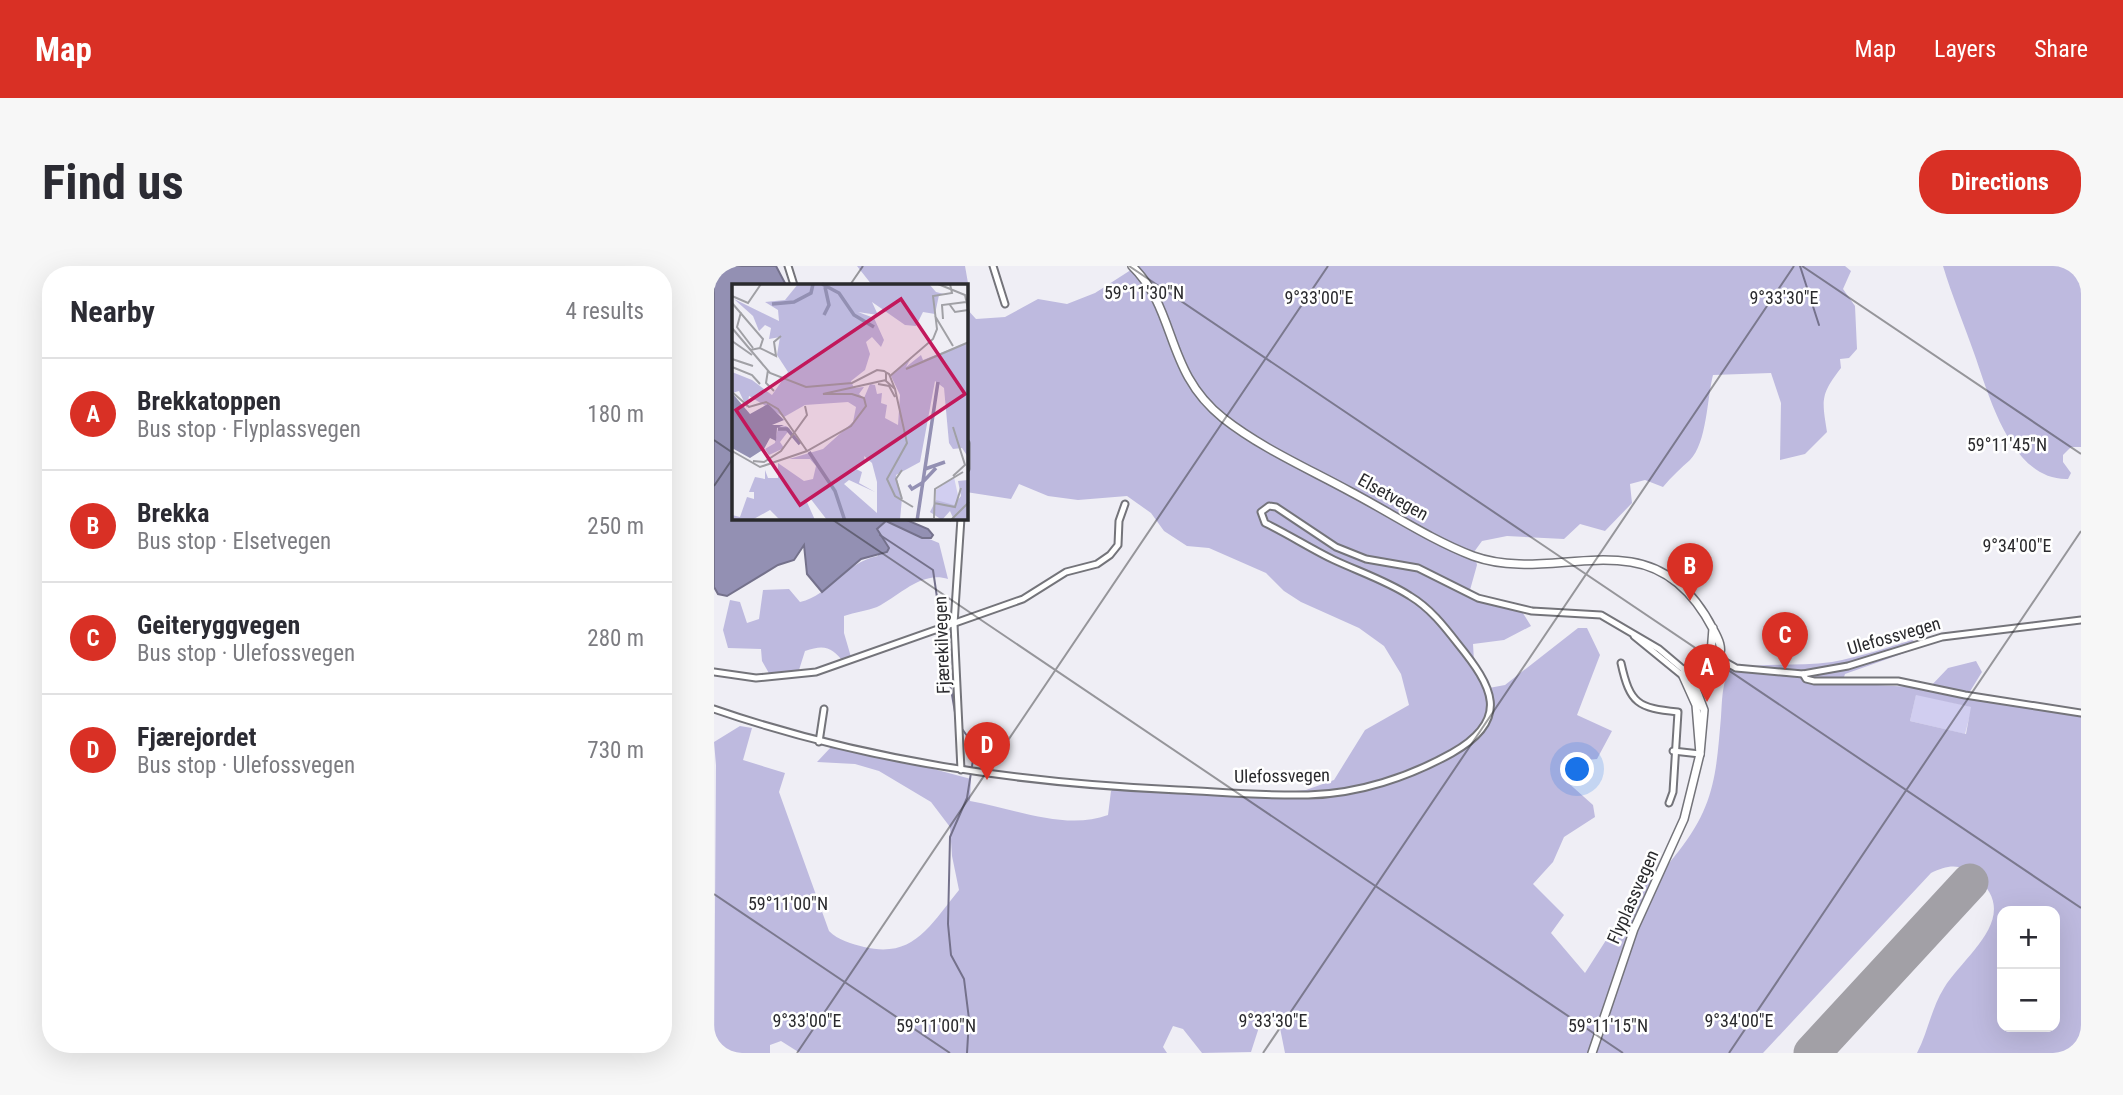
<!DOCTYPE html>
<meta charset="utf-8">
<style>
body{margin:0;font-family:"Roboto Condensed",sans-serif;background:#f7f7f7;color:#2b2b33}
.controls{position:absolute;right:21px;bottom:21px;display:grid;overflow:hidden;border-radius:14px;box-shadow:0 7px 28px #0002}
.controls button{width:63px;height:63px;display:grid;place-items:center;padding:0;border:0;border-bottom:2px solid #e1e1e2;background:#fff;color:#2b2b33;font:35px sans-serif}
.you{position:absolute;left:864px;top:504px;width:24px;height:24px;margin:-18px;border:5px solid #fff;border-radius:50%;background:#1a73e8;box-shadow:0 0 0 10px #1a73e833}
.badge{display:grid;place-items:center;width:46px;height:46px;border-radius:50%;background:#d93025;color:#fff;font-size:23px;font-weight:700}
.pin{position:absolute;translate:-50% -58px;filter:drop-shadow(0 2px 4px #0008)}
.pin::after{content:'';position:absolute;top:37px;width:24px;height:21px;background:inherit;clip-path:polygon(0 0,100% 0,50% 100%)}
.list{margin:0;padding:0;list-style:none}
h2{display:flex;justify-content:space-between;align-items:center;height:91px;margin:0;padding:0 28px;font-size:30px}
h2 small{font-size:23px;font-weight:400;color:#7c7c81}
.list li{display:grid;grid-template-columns:46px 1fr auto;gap:21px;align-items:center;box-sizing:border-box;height:112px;padding:0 28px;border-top:2px solid #e1e1e2}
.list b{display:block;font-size:26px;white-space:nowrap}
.list p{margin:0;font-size:23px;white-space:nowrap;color:#7c7c81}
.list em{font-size:23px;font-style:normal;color:#7c7c81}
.map{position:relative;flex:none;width:1367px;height:787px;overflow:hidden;border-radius:28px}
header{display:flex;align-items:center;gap:42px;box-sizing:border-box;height:98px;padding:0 35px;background:#d93025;color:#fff}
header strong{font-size:33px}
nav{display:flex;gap:38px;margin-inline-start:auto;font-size:24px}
.intro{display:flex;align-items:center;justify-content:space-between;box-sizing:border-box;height:168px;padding:0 42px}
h1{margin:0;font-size:49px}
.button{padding:18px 32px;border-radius:28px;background:#d93025;color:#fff;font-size:24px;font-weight:700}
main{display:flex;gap:42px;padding:0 42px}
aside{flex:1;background:#fff;border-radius:28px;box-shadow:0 7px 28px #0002}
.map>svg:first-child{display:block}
</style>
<header>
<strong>Map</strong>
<nav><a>Map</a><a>Layers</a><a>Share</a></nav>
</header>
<div class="intro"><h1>Find us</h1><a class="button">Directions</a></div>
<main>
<aside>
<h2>Nearby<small>4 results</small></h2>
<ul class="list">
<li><span class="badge">A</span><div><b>Brekkatoppen</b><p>Bus stop · Flyplassvegen</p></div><em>180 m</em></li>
<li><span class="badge">B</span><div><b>Brekka</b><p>Bus stop · Elsetvegen</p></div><em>250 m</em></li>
<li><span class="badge">C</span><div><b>Geiteryggvegen</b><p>Bus stop · Ulefossvegen</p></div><em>280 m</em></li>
<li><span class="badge">D</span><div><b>Fjærejordet</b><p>Bus stop · Ulefossvegen</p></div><em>730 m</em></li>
</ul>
</aside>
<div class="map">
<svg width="1367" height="787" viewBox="0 0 1367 787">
<rect width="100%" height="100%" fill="#efeef5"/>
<polygon fill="#d1cef0" points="1202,428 1258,441 1251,468 1196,455"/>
<g fill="#bebadf" fill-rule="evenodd">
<polygon points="143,0 251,0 254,17 252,25 252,19 158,19"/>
<path d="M423 0H1131L1137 5 1129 23 1141 40 1143 83 1135 92 1126 93 1127 102C1106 129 1108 134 1113 166L1091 188 1066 194 1067 137 1057 107 999 109C993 132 993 177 976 194 967 202 958 210 949 221L931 214 916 218 918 237 891 265 866 258 850 273 793 270 768 275 760 286 763 299 756 324 769 333 807 344 817 360 790 374 759 378 760 395 775 422 791 419 864 362H873L886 389 863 449 898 465 883 493 862 495 851 514 879 539 881 551 850 571 839 596 819 618 850 649 837 667 871 707 928 618C944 614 954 598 964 586 1001 539 1002 508 1007 451 1008 434 1008 419 1015 403 1049 396 1083 401 1118 396 1145 391 1172 382 1198 374L1210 380 1131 408 1128 417 1215 422 1234 402 1262 395 1268 406 1255 427 1258 433 1367 451V787H1203C1214 766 1217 743 1230 722 1251 688 1310 650 1261 610 1246 597 1234 599 1217 607L1049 787H571L566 762 555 748 547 755 537 786 488 787 469 763 459 760 449 781 453 787H86L67 775 56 779V787H0L2 499 0 476 26 460 38 462 29 494 71 507 65 526 115 665C124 674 138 678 150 681 200 693 216 659 245 624L238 590 236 561 217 536 165 505 141 498 103 496 118 480 197 497 257 513 256 535C299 542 351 565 394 549L397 525 406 518 561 527 592 524 620 514 651 464 695 439 687 408 670 380 645 362 587 336 570 325 552 307 495 282 473 280 450 265 437 247 413 230 364 234 334 230 305 218 297 233 252 226V42L262 53 291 51 324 33 353 38 381 27ZM1202 429 1257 441 1252 468 1196 455ZM1288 645H1341V761H1288Z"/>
<path d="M1229 0H1367V181H1357L1349 189V196L1357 207 1354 213C1297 215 1275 129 1260 87 1250 58 1238 30 1229 0Z"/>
<path d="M172 255 225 277 234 313C208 304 185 330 163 341 153 345 141 346 130 350V367L137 391 131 398C118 381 111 378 91 385L85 404 56 409 48 395 47 383 14 382 9 364 16 334 26 336 33 357 45 353 49 324 75 323 86 336C117 329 129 297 164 290L163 263Z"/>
</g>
<polygon fill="#9390b3" stroke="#74718b" stroke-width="2" points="0,0 62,0 72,19 19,19 19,252 188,252 214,263 219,269 217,272 208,272 172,255 163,263 175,282 173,286 147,293 108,326 93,308 90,279 80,294 64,299 13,330 4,328 0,321"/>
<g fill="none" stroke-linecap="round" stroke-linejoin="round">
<g stroke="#74718b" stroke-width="2">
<polyline points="1086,0 1105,59"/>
<polyline points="166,269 219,304 227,359"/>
<polyline points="227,365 242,452"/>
<polyline points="246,460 256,474 259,494 253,532 236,571 234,658 237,689 250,713 255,753 253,787"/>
</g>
<polyline stroke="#a2a0a6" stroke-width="14" points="1219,656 1231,652 1253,628 1251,618 1245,616 1239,619 1236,637"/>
<polyline stroke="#a2a0a6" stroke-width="37" points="1098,787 1256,616"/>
<defs>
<g id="minor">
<polyline points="74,0 80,19"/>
<polyline points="279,0 291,38"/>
<polyline points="252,177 252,203"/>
<polyline points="247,252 240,358 247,504"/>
<polyline points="920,370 969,410"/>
<polyline points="997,388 1022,402 1089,408 1134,400 1228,371 1367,354"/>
<path d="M907 397C916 438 924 442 964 446L959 526 955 537"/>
<polyline points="0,406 42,412 102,406 309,333 352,306 383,298 396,289 404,279 405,255 411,238"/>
<polyline points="1089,408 1092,413 1100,415 1184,415 1251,429 1367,447"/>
<path d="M0 443C150 495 306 517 464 524 507 526 550 530 594 529 644 528 695 511 738 487 798 453 778 420 744 378 730 360 716 342 696 330 673 315 646 306 620 294 597 283 574 268 551 257L547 246 555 240 562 241 622 281 652 293 704 302 764 332 818 345 887 349 945 383 977 410"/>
<polyline points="105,476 110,443"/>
<polyline points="959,485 986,488"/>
</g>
<g id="major">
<path d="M418 0C464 45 450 105 509 152 547 182 595 203 637 226 677 247 717 274 759 290 812 309 864 288 917 296 956 302 982 330 999 363 1004 372 1010 383 1004 393 999 400 985 405 977 410L990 444 986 488 982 439 969 410 972 403 997 388 999 362"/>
<polyline points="878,787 920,663 970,553 986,488"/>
</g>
</defs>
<use href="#minor" stroke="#74747a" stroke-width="9"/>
<use href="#major" stroke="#74747a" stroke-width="10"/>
<use href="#minor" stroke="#fff" stroke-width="5"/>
<use href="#major" stroke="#fff" stroke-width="7"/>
</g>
<path fill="none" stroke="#2a2a2d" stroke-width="2" stroke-opacity="0.45" d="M415 0 1367 642M1088 0 1367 188M136 19 149 0M0 174 19 187M0 220 19 192M116 252 909 787M0 628 236 787M83 787 614 0M549 787 1080 0M1015 787 1367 265"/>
<g text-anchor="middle" stroke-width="5" stroke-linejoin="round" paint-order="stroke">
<g font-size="18" fill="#2a2a2d" stroke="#fff">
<text transform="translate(679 231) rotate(29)" y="6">Elsetvegen</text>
<text transform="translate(1180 370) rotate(-16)" y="6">Ulefossvegen</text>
<text transform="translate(228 379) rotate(-92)" y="6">Fjærekilvegen</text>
<text transform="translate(568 510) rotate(-1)" y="6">Ulefossvegen</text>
<text transform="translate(919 631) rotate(-66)" y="6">Flyplassvegen</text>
</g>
</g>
<g transform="translate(18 18)">
<rect width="236" height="236" fill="#efeef5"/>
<path d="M222 193 227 216 222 221 211 220 204 216V206Z" fill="#d1cef0"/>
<path d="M66 0H197L204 8 216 11H207L203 30 191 28 184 42 173 41 140 18 146 31 126 28 142 34 152 56 149 63 140 53 134 58 138 70 133 86 119 97 122 104 132 103 127 110 132 114 138 100 143 101 145 110 150 109 149 119 155 121 153 134 166 141 168 111 159 92 179 74 174 83 189 71 191 76 236 58V173L230 164 221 165 217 159 212 104 203 97 188 178 164 191 170 214 168 236H95L78 214 74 216 83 236H48L38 226 20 236H0V231L8 233 15 213 22 215V208H17L23 193 33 195V186L36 194H46V179L72 197 81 195 84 182 78 175H57L91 165 121 138 124 123 116 118 73 121 52 133 17 112 15 124 7 107 0 109V88L20 96 40 111 56 88 45 71 48 53 37 55 39 44 33 41 27 47 21 32 2 15 47 37 46 26 33 18 53 16ZM132 172 140 179 145 198V229L112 200 117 196 143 208 127 199 130 188 122 184 133 178ZM54 142 58 145 48 158 52 164 37 171 33 165 43 159 46 143ZM236 196V236H222L218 227 210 236 198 228 204 216 222 221 229 212 226 197Z" fill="#bebadf" fill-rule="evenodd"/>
<path d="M0 109 18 130 36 120 52 136 40 141H52L45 144 44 157 38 154 32 165 18 174 0 164Z" fill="#9390b3"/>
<path fill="none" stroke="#9390b3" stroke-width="3.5" d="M90 0 107 9 122 31 142 43M40 20 62 18 79 9 81 0M92 31 97 21 93 3M46 145H55L68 160M77 168 103 207 113 237M193 185 213 178M177 201 180 205 190 199 204 184M185 237 206 98"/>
<path fill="none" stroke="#a0a0a5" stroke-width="2" d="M206 0 233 11 237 29M0 12 16 19 29 0M0 19 31 55 28 64M218 21 223 28 236 26M9 28 5 43 21 64M203 32 221 62M211 35 210 21 234 18M0 44 38 89 74 103 120 99 145 86 152 87 155 89 157 90 163 105 154 97V89M0 57 20 71M18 66 28 64 44 72 42 58 49 52M0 75 21 82M0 83 20 91 28 100M174 85 237 58M36 86 34 99 42 107M158 92 201 55 205 45 201 12 220 9 218 0M146 100 157 102 163 113M163 105 175 159 155 195 163 212 181 223M0 108 17 123 34 118 46 125 75 167M0 167 28 183 75 167 119 142 134 122 132 114 120 110H91L154 96M21 177 32 178 49 167 75 131 73 122M221 192 233 181 221 143M170 215 164 195 170 186M202 219 223 223 229 204M202 234 203 205 231 188M218 237 237 218"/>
<path fill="#c2185b" fill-opacity="0.15" stroke="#c2185b" stroke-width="3.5" d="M169 15 233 110 68 221 4 126Z"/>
<rect width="236" height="236" fill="none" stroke="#2a2a2d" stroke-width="3.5"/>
</g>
<g font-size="18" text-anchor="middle" fill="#2a2a2d" stroke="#fff" stroke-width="5" stroke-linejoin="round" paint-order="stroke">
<text x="430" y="33">59°11'30"N</text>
<text x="605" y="38">9°33'00"E</text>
<text x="1070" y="38">9°33'30"E</text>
<text x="1293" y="185">59°11'45"N</text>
<text x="1303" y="286">9°34'00"E</text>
<text x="74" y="644">59°11'00"N</text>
<text x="93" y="761">9°33'00"E</text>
<text x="559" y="761">9°33'30"E</text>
<text x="1025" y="761">9°34'00"E</text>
<text x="222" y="766">59°11'00"N</text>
<text x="894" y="766">59°11'15"N</text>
</g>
</svg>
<div class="controls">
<button>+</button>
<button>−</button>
</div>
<div class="you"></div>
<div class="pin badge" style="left:993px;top:436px">A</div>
<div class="pin badge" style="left:976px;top:335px">B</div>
<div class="pin badge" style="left:1071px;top:404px">C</div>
<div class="pin badge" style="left:273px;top:514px">D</div>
</div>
</main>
